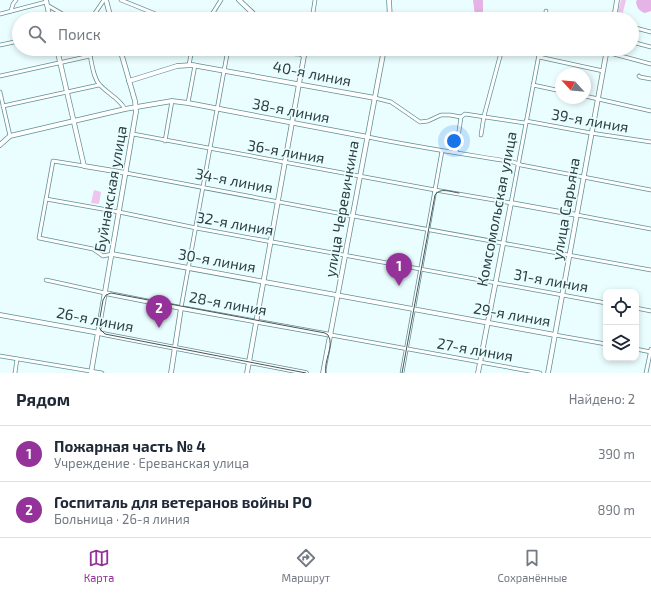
<!DOCTYPE html>
<html lang="ru">
<meta charset="utf-8">
<style>
body{margin:0;font-family:"Exo 2",sans-serif;background:#f6f6f7;color:#1f2937}
.controls{position:absolute;right:12px;bottom:12px;display:grid;overflow:hidden;border-radius:8px;box-shadow:0 2px 6px #0003}
.controls button{width:36px;height:36px;display:grid;place-items:center;padding:0;border:0;border-bottom:1px solid #e0e1e3;background:#fff;color:#1f2937;font:20px sans-serif}
.compass{position:absolute;left:555px;top:68px;width:36px;height:36px;border-radius:50%;background:#fff;box-shadow:0 2px 6px #0003;rotate:296deg}
.you{position:absolute;left:454px;top:141px;width:14px;height:14px;margin:-10px;border:3px solid #fff;border-radius:50%;background:#1a73e8;box-shadow:0 0 0 6px #1a73e833}
.badge{display:grid;place-items:center;width:26px;height:26px;border-radius:50%;background:#94329a;color:#fff;font-size:13px;font-weight:700}
.pin{position:absolute;translate:-50% -33px;filter:drop-shadow(0 1px 2px #0008)}
.pin::after{content:'';position:absolute;top:21px;width:14px;height:12px;background:inherit;clip-path:polygon(0 0,100% 0,50% 100%)}
.list{margin:0;padding:0;list-style:none}
h2{display:flex;justify-content:space-between;align-items:center;height:52px;margin:0;padding:0 16px;font-size:17px}
h2 small{font-size:13px;font-weight:400;color:#747a83}
.list li{display:grid;grid-template-columns:26px 1fr auto;gap:12px;align-items:center;box-sizing:border-box;height:56px;padding:0 16px;border-top:1px solid #e0e1e3}
.list b{display:block;font-size:15px;white-space:nowrap}
.list p{margin:0;font-size:13px;white-space:nowrap;color:#747a83}
.list em{font-size:13px;font-style:normal;color:#747a83}
.icon{flex:none;width:22px;height:22px;fill:none;stroke:currentColor;stroke-width:2;stroke-linecap:round;stroke-linejoin:round}
.map{position:relative;flex:none;width:651px;height:373px;overflow:hidden}
.search{position:absolute;background:#fff;box-shadow:0 2px 6px #0003;left:12px;right:12px;top:12px;height:44px;display:flex;align-items:center;gap:10px;box-sizing:border-box;padding:0 14px;border-radius:22px;color:#747a83;font-size:15px}
.sheet{height:164px;background:#fff}
nav{display:flex;justify-content:space-around;align-items:center;box-sizing:border-box;height:56px;border-top:1px solid #e0e1e3;background:#fff;font-size:11px;color:#747a83}
nav a{display:grid;justify-items:center;gap:2px}
nav .on{color:#94329a}
.map>svg:first-child{display:block}
</style>
<div class="map">
<svg width="651" height="373" viewBox="0 0 651 373">
<rect width="100%" height="100%" fill="#eafdff"/>
<g fill="#eec5ef">
<polygon points="621,0 626,0 622,16 616,19"/>
<polygon points="94,190 101,192 99,204 91,203"/>
</g>
<g fill="#e5b3e6">
<polygon points="473,0 483,0 483,13 475,16"/>
<path d="M637 0H651V11L645 13C639 11 637 8 636 2Z"/>
</g>
<g fill="none" stroke-linecap="round" stroke-linejoin="round">
<defs>
<g id="street">
<polyline points="121,0 168,19"/>
<polyline points="47,5 71,19"/>
<polyline points="11,11 13,4 16,0"/>
<polyline points="0,14 46,2"/>
<polyline points="91,19 104,0"/>
<polyline points="209,19 221,0"/>
<polyline points="312,19 315,0"/>
<polyline points="545,19 546,11"/>
<polyline points="632,27 651,32"/>
<polyline points="632,42 651,47"/>
<polyline points="0,45 19,41"/>
<path d="M89 49C91 59 93 79 100 85 108 94 119 98 125 109"/>
<polyline points="270,49 296,54 300,54"/>
<polyline points="595,49 651,64"/>
<polyline points="304,56 306,49"/>
<polyline points="539,57 603,71"/>
<polyline points="189,65 192,49"/>
<polyline points="0,76 90,56"/>
<polyline points="639,76 640,77 651,79"/>
<polyline points="533,85 561,91"/>
<polyline points="0,92 10,136"/>
<polyline points="585,96 651,111"/>
<polyline points="375,98 391,102 420,122 428,121 441,115 450,115 461,117"/>
<polyline points="188,103 195,65"/>
<polyline points="3,106 99,85"/>
<polyline points="526,121 591,133 651,142"/>
<polyline points="133,134 435,190 511,203 540,49"/>
<polyline points="481,135 484,116 502,49"/>
<path d="M368 137C416 147 464 154 513 162L521 165 651 190"/>
<polyline points="165,141 172,101"/>
<polyline points="456,152 461,117 465,114 525,123"/>
<polyline points="84,166 53,161 39,238 93,249 103,256 112,254"/>
<polyline points="126,173 348,215 651,270"/>
<polyline points="46,199 119,212 196,228 606,303"/>
<polyline points="577,215 651,229"/>
<polyline points="46,280 105,293"/>
<polyline points="181,308 228,49"/>
<polyline points="636,308 651,311"/>
<polyline points="331,335 540,373"/>
<polyline points="555,335 606,344"/>
<polyline points="636,349 651,352"/>
<polyline points="0,356 102,373"/>
<polyline points="15,373 17,359"/>
<polyline points="402,373 442,151"/>
<polyline points="646,373 651,349"/>
</g>
<g id="secondary">
<polyline points="46,0 50,19"/>
<polyline points="106,0 111,19"/>
<polyline points="239,0 259,19"/>
<polyline points="389,0 390,19"/>
<polyline points="614,19 617,0"/>
<polyline points="57,49 84,166 126,173"/>
<polyline points="129,81 177,66 192,65 375,98"/>
<polyline points="0,145 10,136 125,109 172,101 188,103 368,137"/>
<polyline points="112,254 555,335"/>
<polyline points="105,293 181,308 331,335"/>
<polyline points="0,315 94,332 108,335 306,373"/>
<polyline points="91,373 136,112 135,101 120,49"/>
<polyline points="171,373 181,308"/>
<polyline points="247,373 304,56 293,49"/>
<polyline points="323,373 384,49"/>
<polyline points="478,373 511,203 577,215"/>
<polyline points="548,373 607,49"/>
</g>
</defs>
<use href="#street" stroke="#618f94" stroke-width="4.5"/>
<use href="#secondary" stroke="#618f94" stroke-width="5.5"/>
<use href="#street" stroke="#fff" stroke-width="3"/>
<use href="#secondary" stroke="#fff" stroke-width="4"/>
<g stroke="#435759" stroke-width="1">
<path d="M306 373 105 334 100 329 99 323 103 300 106 295 111 293 325 333 328 335C335 346 323 361 326 373"/>
<path d="M402 373 435 195C440 187 451 192 459 193"/>
</g>
</g>
<g text-anchor="middle" stroke-width="3" stroke-linejoin="round" paint-order="stroke">
<g font-size="15" fill="#2b3f41" stroke="#eafdff">
<text transform="translate(312 74) rotate(11)" y="5">40-я линия</text>
<text transform="translate(291 111) rotate(11)" y="5">38-я линия</text>
<text transform="translate(590 121) rotate(10)" y="5">39-я линия</text>
<text transform="translate(286 152) rotate(10)" y="5">36-я линия</text>
<text transform="translate(234 181) rotate(11)" y="5">34-я линия</text>
<text transform="translate(111 189) rotate(-80)" y="5">Буйнакская улица</text>
<text transform="translate(342 209) rotate(-80)" y="5">улица Черевичкина</text>
<text transform="translate(497 209) rotate(-79)" y="5">Комсомольская улица</text>
<text transform="translate(566 209) rotate(-80)" y="5">улица Сарьяна</text>
<text transform="translate(235 224) rotate(10)" y="5">32-я линия</text>
<text transform="translate(217 261) rotate(10)" y="5">30-я линия</text>
<text transform="translate(551 281) rotate(10)" y="5">31-я линия</text>
<text transform="translate(228 304) rotate(10)" y="5">28-я линия</text>
<text transform="translate(512 315) rotate(10)" y="5">29-я линия</text>
<text transform="translate(95 320) rotate(11)" y="5">26-я линия</text>
<text transform="translate(475 350) rotate(10)" y="5">27-я линия</text>
</g>
</g>
</svg>
<div class="controls">
<button><svg class="icon" aria-label="locate" viewBox="0 0 24 24"><circle cx="12" cy="12" r="6"/><path d="M12 2v4M12 18v4M2 12h4M18 12h4"/></svg></button>
<button><svg class="icon" aria-label="layers" viewBox="0 0 24 24"><path d="M12 4l9 5-9 5-9-5zM3 14l9 5 9-5"/></svg></button>
</div>
<svg class="compass" viewBox="-18 -18 36 36"><path d="M0-13l5 13h-10z" fill="#e53935"/><path d="M0 13l5-13h-10z" fill="#747a83"/></svg>
<div class="you"></div>
<div class="pin badge" style="left:399px;top:286px">1</div>
<div class="pin badge" style="left:159px;top:328px">2</div>
<div class="search"><svg class="icon" aria-label="search" viewBox="0 0 24 24"><circle cx="10" cy="10" r="6"/><path d="M15 15l6 6"/></svg>Поиск</div>
</div>
<section class="sheet">
<h2>Рядом<small>Найдено: 2</small></h2>
<ul class="list">
<li><span class="badge">1</span><div><b>Пожарная часть № 4</b><p>Учреждение · Ереванская улица</p></div><em>390 m</em></li>
<li><span class="badge">2</span><div><b>Госпиталь для ветеранов войны РО</b><p>Больница · 26-я линия</p></div><em>890 m</em></li>
</ul>
</section>
<nav>
<a class="on"><svg class="icon" aria-label="map" viewBox="0 0 24 24"><path d="M3 6l6-2 6 2 6-2v14l-6 2-6-2-6 2zM9 4v14M15 6v14"/></svg>Карта</a>
<a><svg class="icon" aria-label="directions" viewBox="0 0 24 24"><path d="M12 3l9 9-9 9-9-9zM9 14v-3h6M13 9l2 2-2 2"/></svg>Маршрут</a>
<a><svg class="icon" aria-label="saved" viewBox="0 0 24 24"><path d="M7 4h10v16l-5-4-5 4z"/></svg>Сохранённые</a>
</nav>
